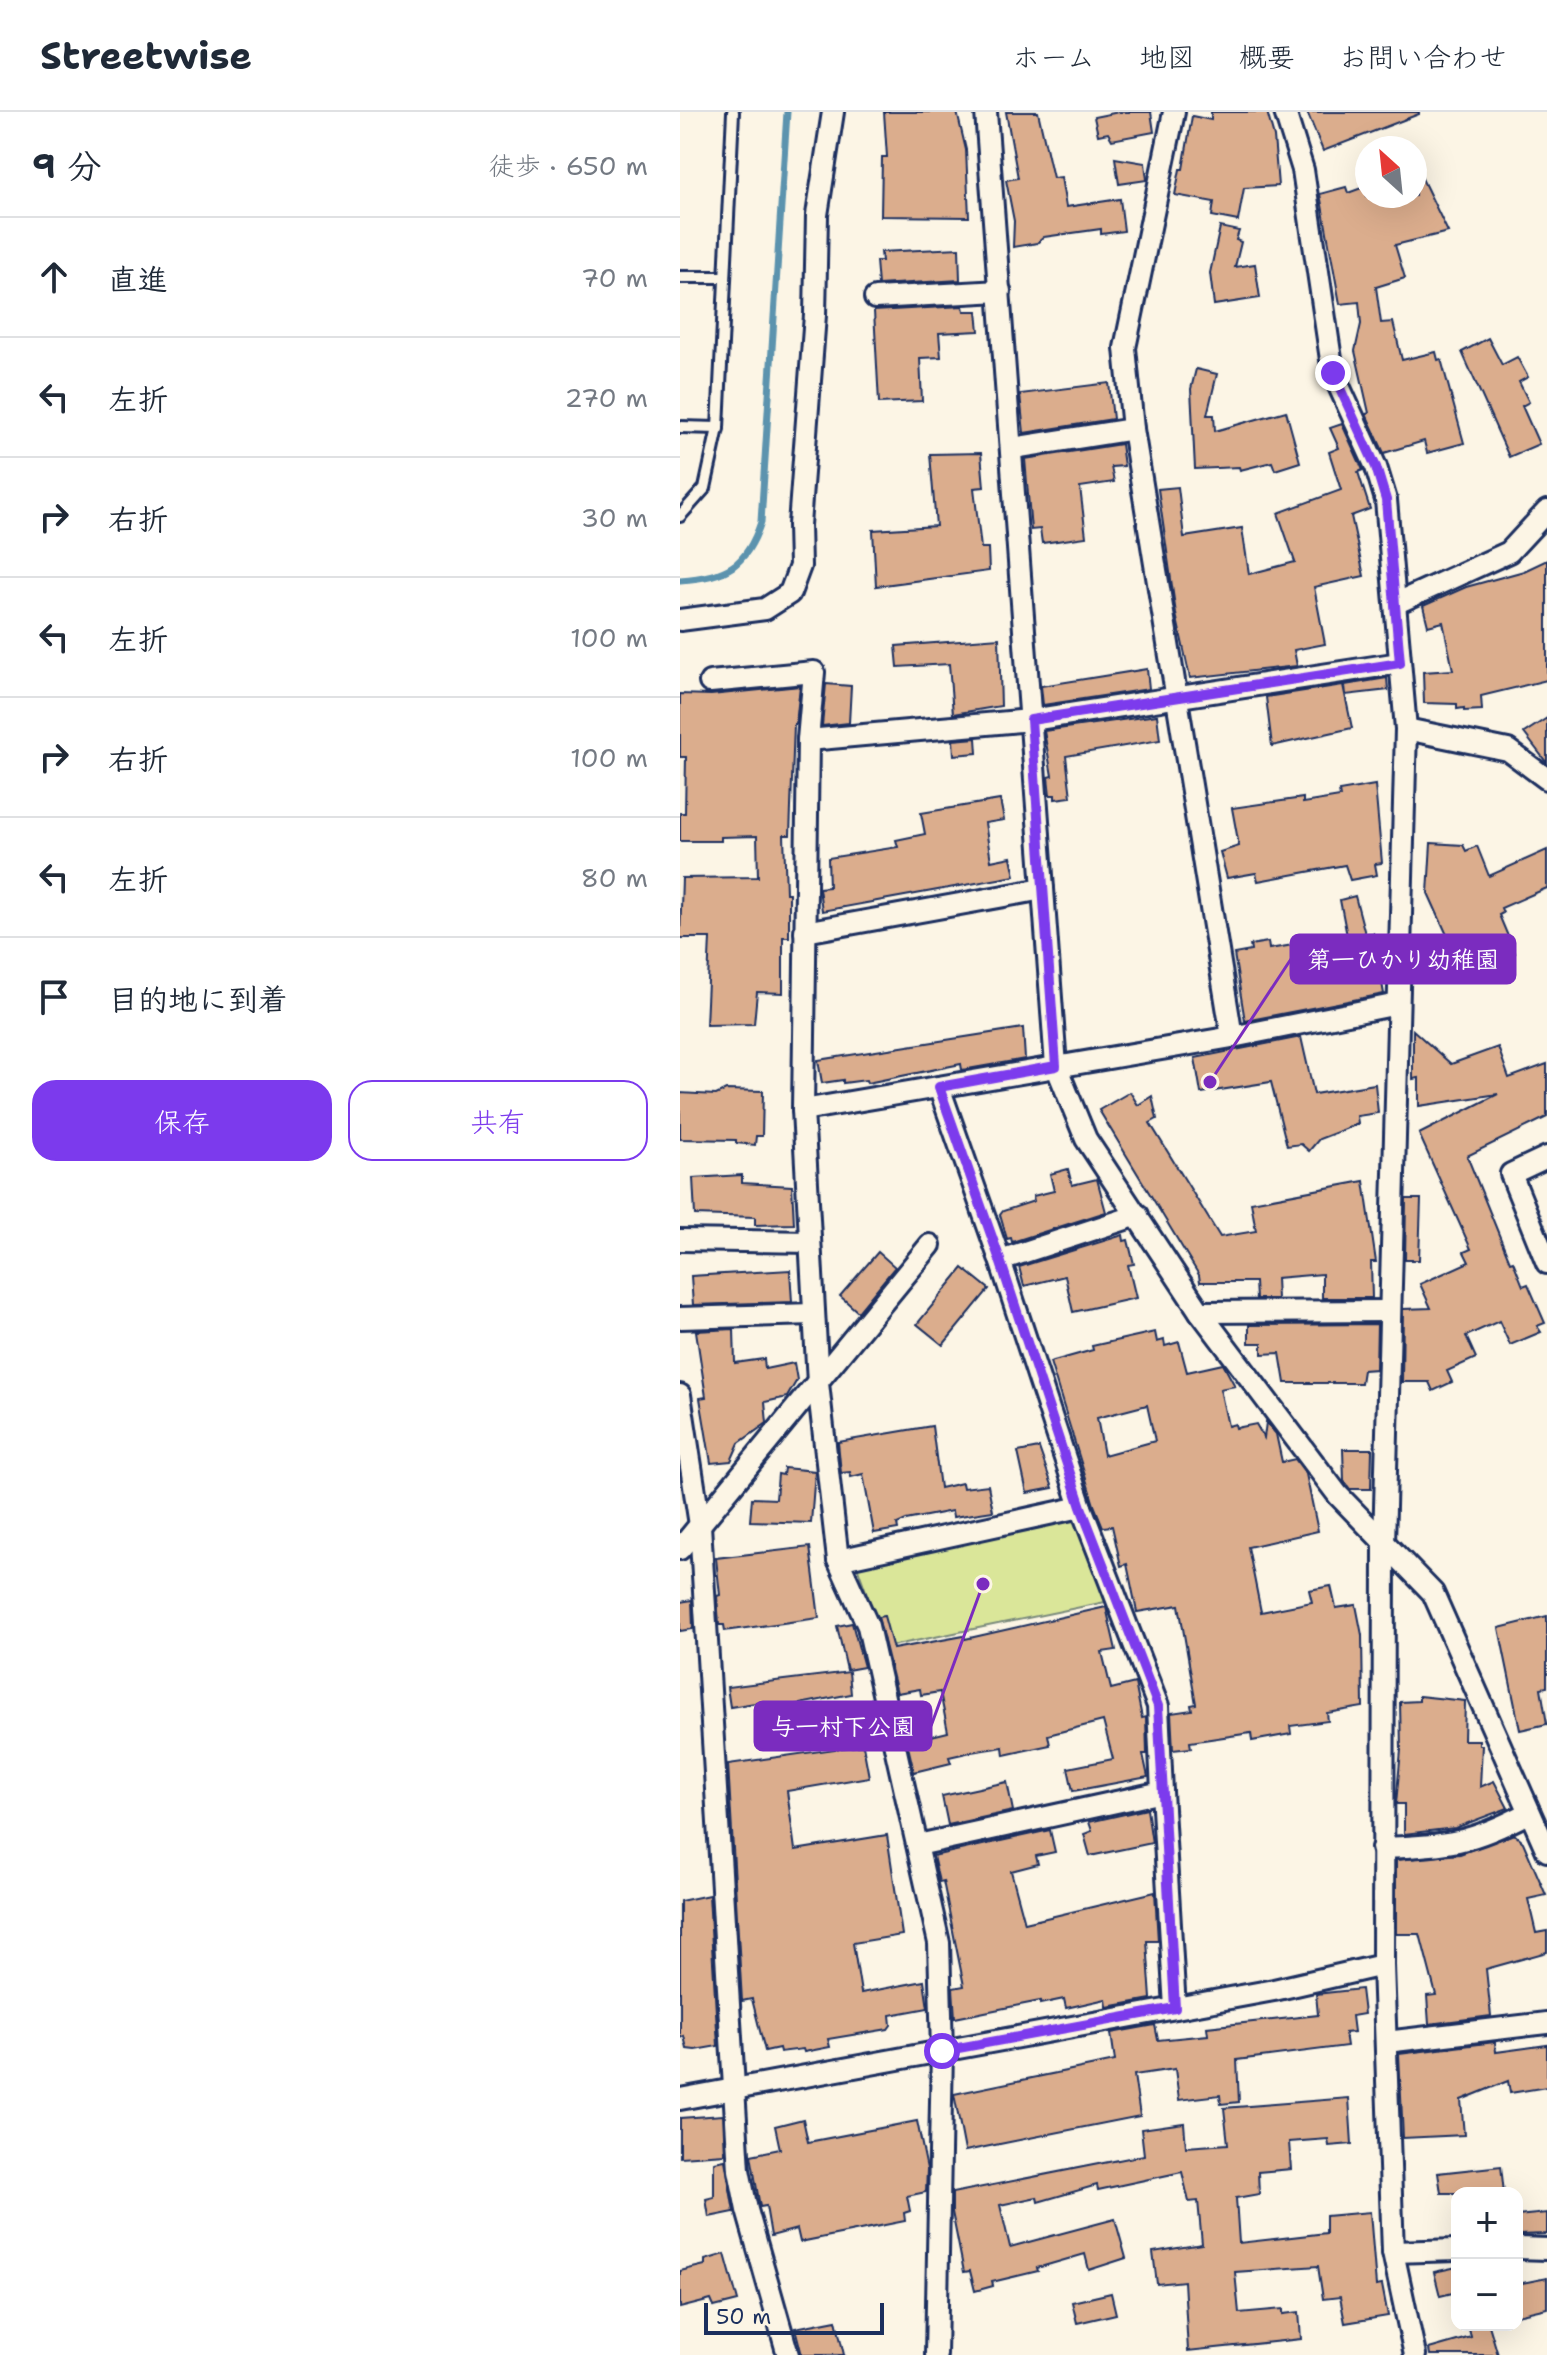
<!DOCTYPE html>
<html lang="ja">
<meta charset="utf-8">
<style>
body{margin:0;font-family:"Shantell Sans","Klee One",sans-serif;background:#f6f6f7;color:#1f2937}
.controls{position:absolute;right:24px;bottom:24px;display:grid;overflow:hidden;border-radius:16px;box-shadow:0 8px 32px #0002}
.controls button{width:72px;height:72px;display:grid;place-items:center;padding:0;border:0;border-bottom:2px solid #e0e1e3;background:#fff;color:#1f2937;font:40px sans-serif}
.compass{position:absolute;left:675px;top:24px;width:72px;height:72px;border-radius:50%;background:#fff;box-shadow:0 8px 32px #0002;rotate:333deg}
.scale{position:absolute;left:24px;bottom:20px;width:180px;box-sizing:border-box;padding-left:8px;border:4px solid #1b2f5e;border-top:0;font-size:22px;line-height:28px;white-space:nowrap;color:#1b2f5e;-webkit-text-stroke:6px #fcf5e5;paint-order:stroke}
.stop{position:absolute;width:24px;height:24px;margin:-18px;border:6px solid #7c3aed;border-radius:50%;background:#fff}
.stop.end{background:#7c3aed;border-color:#fff;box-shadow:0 2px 8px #0008}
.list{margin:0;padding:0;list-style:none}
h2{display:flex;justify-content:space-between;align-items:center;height:104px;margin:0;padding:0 32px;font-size:34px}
h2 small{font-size:26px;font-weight:400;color:#747a83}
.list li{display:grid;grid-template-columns:52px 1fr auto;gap:24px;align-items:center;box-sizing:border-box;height:120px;padding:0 32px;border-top:2px solid #e0e1e3}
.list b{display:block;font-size:30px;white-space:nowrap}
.list em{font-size:26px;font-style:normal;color:#747a83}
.actions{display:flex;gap:16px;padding:24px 32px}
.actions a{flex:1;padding:18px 0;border:2px solid #7c3aed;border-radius:24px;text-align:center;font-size:28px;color:#7c3aed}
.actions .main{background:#7c3aed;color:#fff}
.icon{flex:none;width:44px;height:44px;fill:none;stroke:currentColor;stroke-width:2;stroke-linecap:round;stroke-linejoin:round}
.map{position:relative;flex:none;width:867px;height:2243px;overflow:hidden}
header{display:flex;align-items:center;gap:48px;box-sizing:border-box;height:112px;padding:0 40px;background:#fff;border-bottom:2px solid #e0e1e3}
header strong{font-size:38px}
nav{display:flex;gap:44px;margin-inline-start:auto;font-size:28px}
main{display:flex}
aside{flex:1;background:#fff}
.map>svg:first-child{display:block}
</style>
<header>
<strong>Streetwise</strong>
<nav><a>ホーム</a><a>地図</a><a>概要</a><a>お問い合わせ</a></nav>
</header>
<main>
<aside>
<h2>9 分<small>徒歩 · 650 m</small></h2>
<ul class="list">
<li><svg class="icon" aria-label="ahead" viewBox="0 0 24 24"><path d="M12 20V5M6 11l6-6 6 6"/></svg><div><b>直進</b></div><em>70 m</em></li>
<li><svg class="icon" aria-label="left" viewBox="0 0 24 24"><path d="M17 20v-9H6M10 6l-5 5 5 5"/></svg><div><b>左折</b></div><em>270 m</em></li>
<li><svg class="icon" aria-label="right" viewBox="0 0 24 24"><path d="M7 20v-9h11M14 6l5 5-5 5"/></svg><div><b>右折</b></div><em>30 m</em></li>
<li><svg class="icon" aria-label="left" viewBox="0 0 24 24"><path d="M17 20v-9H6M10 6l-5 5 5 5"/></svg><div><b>左折</b></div><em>100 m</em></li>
<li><svg class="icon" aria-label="right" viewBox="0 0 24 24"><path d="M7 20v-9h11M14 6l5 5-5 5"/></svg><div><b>右折</b></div><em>100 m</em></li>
<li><svg class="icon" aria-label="left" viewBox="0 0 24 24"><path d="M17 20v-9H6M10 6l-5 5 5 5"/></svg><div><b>左折</b></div><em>80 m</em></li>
<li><svg class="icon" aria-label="arrive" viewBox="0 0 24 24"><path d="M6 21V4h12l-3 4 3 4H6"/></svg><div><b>目的地に到着</b></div></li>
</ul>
<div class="actions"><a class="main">保存</a><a>共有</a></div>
</aside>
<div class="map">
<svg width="867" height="2243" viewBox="0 0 867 2243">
<rect width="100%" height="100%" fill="#fcf5e5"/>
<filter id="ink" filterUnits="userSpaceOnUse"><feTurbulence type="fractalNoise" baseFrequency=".0125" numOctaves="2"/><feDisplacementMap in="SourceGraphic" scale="16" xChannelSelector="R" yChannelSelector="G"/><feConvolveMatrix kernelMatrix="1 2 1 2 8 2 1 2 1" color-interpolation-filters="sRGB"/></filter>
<g filter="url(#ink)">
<polygon fill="#dae699" stroke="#7a8a7c" stroke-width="2" points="396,1405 430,1489 206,1535 177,1454"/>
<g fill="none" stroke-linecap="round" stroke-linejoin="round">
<path stroke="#5c93ae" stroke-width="7" d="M0 468C46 465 66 455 81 410L107 0"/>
</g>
<g fill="#dbad8d" stroke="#1b2f5e" stroke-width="2" fill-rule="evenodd">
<polygon points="204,0 277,0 286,38 289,105 201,104 202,45 207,45"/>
<polygon points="326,0 358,0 373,66 381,65 386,95 440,87 444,119 421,122 421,117 364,125 357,131 333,135 334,109 326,68 338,66"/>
<polygon points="439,0 471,0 474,20 432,28 428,21 418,23 414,5"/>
<polygon points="531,0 587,0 594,25 598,74 564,76 558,109 532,104 534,90 495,83 500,57 503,57 512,4 531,8"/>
<polygon points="627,0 739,0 739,2 643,39"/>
<polygon points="435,46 465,51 467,68 439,72"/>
<polygon points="735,52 768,120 715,133 725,166 696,175 701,211 713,210 722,248 756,240 758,248 761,247 784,331 747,341 744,329 704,341 686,302 689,301 675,239 681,212 679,190 660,192 640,82 666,75 668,81 687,74 687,84 735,84"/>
<polygon points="540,115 559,119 556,128 561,130 555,155 575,152 580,186 534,193 530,161"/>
<polygon points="279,136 280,168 198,173 196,149 202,149 201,140"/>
<polygon points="283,194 284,199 297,199 299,219 259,221 261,245 240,246 242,289 199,291 194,199"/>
<polygon points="808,226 822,253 837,245 848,265 839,270 849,290 842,294 859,332 829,345 782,240"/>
<polygon points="516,257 537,262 527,303 534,303 535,319 606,299 620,350 595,358 592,350 560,358 559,355 515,357 511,277"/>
<polygon points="429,271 433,307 344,321 340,282"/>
<polygon points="662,312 683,358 678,360 690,397 671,404 684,464 634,475 645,532 614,538 617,554 510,566 496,502 478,377 498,375 504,425 562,416 569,462 615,450 598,401 661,378 649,340 659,336 650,316"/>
<polygon points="441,332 444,354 431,355 434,370 400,375 406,425 362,431 360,417 351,418 345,347"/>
<polygon points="301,341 304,375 294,376 301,436 308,436 309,459 196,474 193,418 256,414 250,342"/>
<polygon points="867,448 867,568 801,584 802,598 784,599 784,596 777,597 777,592 744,591 743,560 773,558 763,510 748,514 743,494 786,475 844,459"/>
<polygon points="319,526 321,594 273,602 269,552 218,555 216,534"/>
<polygon points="467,557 469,577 363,593 361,574"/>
<polygon points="707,566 708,578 666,583 665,573"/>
<polygon points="146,572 171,574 169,611 142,614"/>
<polygon points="663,573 672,616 592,634 586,585"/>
<polygon points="120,574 116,612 114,612 110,723 104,723 106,781 109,781 109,825 103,825 103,881 77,880 74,912 26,913 30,826 0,826 2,766 78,765 77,724 41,725 41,729 0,729 0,701 5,701 6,645 0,645 0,582 31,583"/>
<polygon points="477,603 480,628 386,644 391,685 375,687 375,683 370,683 368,665 372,664 364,619"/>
<polygon points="867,606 867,651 844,621"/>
<polygon points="296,626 297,641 274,643 273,628"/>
<polygon points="695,673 702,751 695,752 697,763 670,768 665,753 578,769 576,761 547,766 540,740 559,734 552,696 623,686 623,691 660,685 659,679"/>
<polygon points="320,688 324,708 305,711 311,749 331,745 335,764 142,799 139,776 149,775 148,746 218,735 216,728 245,722 241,701"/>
<polygon points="751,731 783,733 786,739 797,734 809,764 867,738 867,776 821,796 823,801 819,803 835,841 773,866 769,862 760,839 772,834 748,781"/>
<polygon points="675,784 685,822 693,821 704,882 565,909 554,842 571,839 570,833 588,830 589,837 667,824 660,788"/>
<polygon points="343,916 345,947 282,958 281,952 187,971 186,968 163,971 163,968 142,971 138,948"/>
<polygon points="733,918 771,952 818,935 829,966 867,952 867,1005 787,1044 830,1150 833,1149 843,1174 848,1172 865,1211 857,1214 861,1220 830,1233 819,1209 786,1224 796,1246 767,1259 772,1270 753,1279 749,1270 722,1270 723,1197 751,1196 740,1172 789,1150 784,1140 791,1137 739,1022 818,982 739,994 739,966 733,967"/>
<polygon points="621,925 634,982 695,972 698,1001 677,1004 678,1012 639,1027 629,1039 621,1032 607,1034 591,970 521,981 515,946"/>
<polygon points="46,978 83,979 82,1024 76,1024 75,1033 56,1031 56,1028 0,1027 0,981 36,983"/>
<polygon points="450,980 458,993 472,984 477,1007 470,1011 540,1125 576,1119 571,1090 684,1069 696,1150 691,1150 692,1186 642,1186 642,1162 596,1166 597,1187 576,1187 575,1170 520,1170 519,1163 419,998"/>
<polygon points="388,1057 392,1073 417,1067 426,1100 332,1130 331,1126 327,1127 320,1103 323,1099 354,1089 353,1084 374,1079 370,1062"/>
<polygon points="62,1063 62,1071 112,1074 114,1112 75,1113 75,1105 15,1103 13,1066"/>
<polygon points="726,1087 741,1087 739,1148 725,1148"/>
<polygon points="443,1123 444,1129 448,1128 454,1152 448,1153 456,1186 393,1200 385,1164 344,1174 339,1155"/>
<polygon points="198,1140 215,1155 178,1200 160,1184"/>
<polygon points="283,1156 309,1177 263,1233 237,1212"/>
<polygon points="110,1158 112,1190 13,1193 11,1164"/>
<polygon points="697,1212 696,1257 683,1258 681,1271 605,1271 600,1241 582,1242 582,1231 569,1231 569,1213"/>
<polygon points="54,1217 55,1251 84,1247 85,1257 114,1251 117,1268 107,1285 85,1290 87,1311 59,1331 51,1349 31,1351 20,1286 26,1285 16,1219"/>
<path d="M475 1220 477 1230 484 1228 485 1234 499 1230 507 1260 543 1252 555 1274 540 1277 548 1314 555 1312 556 1316 576 1312 584 1326 586 1310 596 1322 602 1350 615 1347 626 1362 638 1419 568 1435 581 1500 632 1490 629 1478 651 1474 656 1496 676 1493 682 1523 683 1595 647 1601 648 1609 610 1614 611 1622 572 1629 571 1621 510 1630 511 1636 493 1638 491 1601 512 1598 511 1593 516 1592 499 1493 457 1500 447 1452 441 1454 432 1414 423 1415 414 1393 370 1250 413 1238 412 1234ZM467 1293 475 1329 424 1343 417 1306Z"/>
<polygon points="252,1314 260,1376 282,1371 283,1376 308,1373 313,1399 273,1405 272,1399 226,1408 217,1412 218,1417 194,1421 183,1362 171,1365 170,1360 161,1361 158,1330"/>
<polygon points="359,1336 373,1376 347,1381 338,1340"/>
<polygon points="663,1337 692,1337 691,1377 670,1377 664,1369"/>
<polygon points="104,1356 135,1359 131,1411 70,1409 72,1386 96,1387 98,1362 103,1363"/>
<polygon points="130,1435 139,1506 45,1519 44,1513 39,1513 37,1484 40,1483 36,1446"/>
<polygon points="12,1488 13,1517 0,1519 0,1490"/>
<polygon points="426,1495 436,1538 422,1540 431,1577 455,1571 462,1606 466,1605 467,1642 463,1642 468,1665 393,1679 388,1656 433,1647 423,1609 368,1623 370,1633 324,1643 323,1635 291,1640 269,1645 271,1651 234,1660 227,1630 268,1620 260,1580 241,1583 240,1577 217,1581 198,1505 204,1504 213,1537 284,1524 285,1527"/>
<polygon points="867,1504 867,1575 861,1576 867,1612 840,1618 819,1516"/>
<polygon points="172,1511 184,1555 167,1558 157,1514"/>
<polygon points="169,1560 171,1582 84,1599 82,1590 50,1595 47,1575"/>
<polygon points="739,1584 785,1589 784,1628 799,1628 799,1633 802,1633 800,1675 814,1669 828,1696 775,1716 724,1722 724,1692 716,1692 721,1638 720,1590 739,1589"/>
<polygon points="183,1633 189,1665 107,1679 115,1738 207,1723 222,1823 173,1831 181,1881 244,1869 248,1896 210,1903 211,1913 208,1917 148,1927 150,1935 124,1940 123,1937 100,1940 99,1936 85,1939 72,1887 62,1889 48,1652"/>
<polygon points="327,1670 333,1699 268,1713 262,1684"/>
<polygon points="467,1697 472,1731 410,1744 404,1722 412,1719 409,1710"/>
<polygon points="370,1718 375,1740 356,1744 358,1752 331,1759 345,1811 475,1780 478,1829 467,1829 471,1887 427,1895 426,1887 386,1896 384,1887 360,1892 360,1889 275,1906 273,1876 284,1874 263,1769 259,1770 253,1744"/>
<polygon points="834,1722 843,1730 866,1783 848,1787 856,1821 867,1819 867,1840 806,1857 811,1904 749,1912 747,1884 756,1883 740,1822 716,1822 716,1748 780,1742"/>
<polygon points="29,1783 38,1934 15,1938 7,1937 4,1924 0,1926 0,1789"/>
<polygon points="681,1877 684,1902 672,1904 674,1920 665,1921 667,1934 557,1948 559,1990 541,1992 540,1983 499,1988 495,1957 454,1963 460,2004 285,2039 274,1982 435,1949 431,1921 475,1913 478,1928 528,1923 527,1915 638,1903 636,1882"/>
<polygon points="815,1930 816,1940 867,1933 867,1975 830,1981 828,1969 781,1988 784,2023 723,2026 719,1942"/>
<polygon points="669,1986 672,2032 649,2034 648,2027 609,2030 611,2057 578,2060 579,2082 556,2086 559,2131 646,2121 646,2104 690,2100 696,2174 702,2173 708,2204 665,2211 660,2185 643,2187 638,2154 555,2160 559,2201 603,2197 603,2202 619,2200 621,2227 508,2239 504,2169 477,2172 473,2140 522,2132 518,2089 509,2090 502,2060 418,2078 417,2073 358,2090 357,2085 320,2093 330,2135 435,2107 446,2146 409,2158 405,2142 357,2156 358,2159 312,2170 313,2174 295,2179 290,2159 284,2160 272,2100 272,2081 464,2043 461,2017 504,2011 506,2035 548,2032 544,1996"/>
<polygon points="43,2003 45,2042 0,2045 0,2006"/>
<polygon points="123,2007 128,2030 237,2009 247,2057 246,2080 227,2084 230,2099 224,2101 225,2109 120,2130 117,2117 91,2124 86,2094 80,2095 71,2043 100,2037 95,2014"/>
<polygon points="45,2048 54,2100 29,2105 26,2087 34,2085 34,2050"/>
<polygon points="821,2054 824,2081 761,2081 758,2061"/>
<polygon points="867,2101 867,2122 837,2123 837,2104"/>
<polygon points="45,2142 58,2189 34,2195 31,2188 0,2196 0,2159 25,2153 25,2148"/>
<polygon points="777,2155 777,2180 760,2184 754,2160"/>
<polygon points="867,2166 867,2196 837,2203 837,2172"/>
<polygon points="431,2181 436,2202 397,2211 392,2190"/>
<polygon points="156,2208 164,2243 122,2243 115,2216"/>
<polygon points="788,2213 809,2213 818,2243 750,2243 749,2237 791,2225"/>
</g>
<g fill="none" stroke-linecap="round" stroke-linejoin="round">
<defs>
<g id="lane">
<polyline points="0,165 43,165"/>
<polyline points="0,315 38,316"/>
<polyline points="0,404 25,376 38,316 53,0"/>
</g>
<g id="street">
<polyline points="306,0 376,954 406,1027 520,1200 658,1383 753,1481 867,1739"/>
<polyline points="494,0 445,236 453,317 552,925"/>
<polyline points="605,0 623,58 653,261 696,355 706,388 726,617 704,1432 703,1853 713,2140 735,2243"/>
<polyline points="195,186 320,179"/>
<polyline points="333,336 453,317"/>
<polyline points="717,491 829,440 867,399"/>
<polyline points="0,508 85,497 110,481 120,454 119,413 135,203 137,103 153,0"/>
<polyline points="30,570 134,560 128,628 123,998 138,1271 158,1448 188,1514 259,1831 262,1939 256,2243"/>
<polyline points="726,617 828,638 867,667"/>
<polyline points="128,628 351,608 720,551"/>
<polyline points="125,820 363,777"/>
<polyline points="123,998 552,925 718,892"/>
<polyline points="867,1045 831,1062 867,1151"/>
<polyline points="0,1128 130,1130"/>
<polyline points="320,1148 458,1103"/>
<polyline points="520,1200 709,1199"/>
<polyline points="0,1206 134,1202"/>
<polyline points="0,1283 20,1413 59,2058 67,2098 108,2243"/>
<polyline points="0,1437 250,1133"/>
<polyline points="158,1448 401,1395"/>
<polyline points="482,1680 495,1896"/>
<polyline points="238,1733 482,1680 478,1594 401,1395 320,1148 259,975"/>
<path d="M702 1736C767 1734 791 1731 848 1701"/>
<polyline points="706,1930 867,1911"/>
<polyline points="0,1987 594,1878 703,1853"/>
<polyline points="837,2136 867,2137"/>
<polyline points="713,2140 777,2138"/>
</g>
</defs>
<use href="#lane" stroke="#1b2f5e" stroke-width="16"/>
<use href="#street" stroke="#1b2f5e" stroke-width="26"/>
<use href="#lane" stroke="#fcf5e5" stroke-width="10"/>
<use href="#street" stroke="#fcf5e5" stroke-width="20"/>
</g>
</g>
<g fill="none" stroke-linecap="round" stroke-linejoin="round" filter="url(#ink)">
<polyline stroke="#7c3aed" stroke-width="10" points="262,1939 495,1896 478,1594 401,1395 320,1148 259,975 376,954 351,608 720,551 706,388 696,355 653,261"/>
</g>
<path fill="none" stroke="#7b2cbf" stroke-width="3" d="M530 970L611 847M303 1472L251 1614"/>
<g fill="#7b2cbf" stroke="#fcf5e5" stroke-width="3">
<circle cx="530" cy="970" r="8"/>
<circle cx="303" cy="1472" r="8"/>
</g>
<g fill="#7b2cbf" stroke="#7b2cbf" stroke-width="3">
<rect x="611" y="823" width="224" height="48" rx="8"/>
<rect x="75" y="1590" width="176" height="48" rx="8"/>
</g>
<g font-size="24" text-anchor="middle" font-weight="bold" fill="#fff">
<text x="723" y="856">第一ひかり幼稚園</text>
<text x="163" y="1623">与一村下公園</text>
</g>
</svg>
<div class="controls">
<button>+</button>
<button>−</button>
</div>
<svg class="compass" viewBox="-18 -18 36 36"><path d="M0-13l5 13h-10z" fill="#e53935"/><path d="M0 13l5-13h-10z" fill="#747a83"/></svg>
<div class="scale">50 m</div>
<div class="stop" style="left:262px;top:1939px"></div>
<div class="stop end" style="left:653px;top:261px"></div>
</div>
</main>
